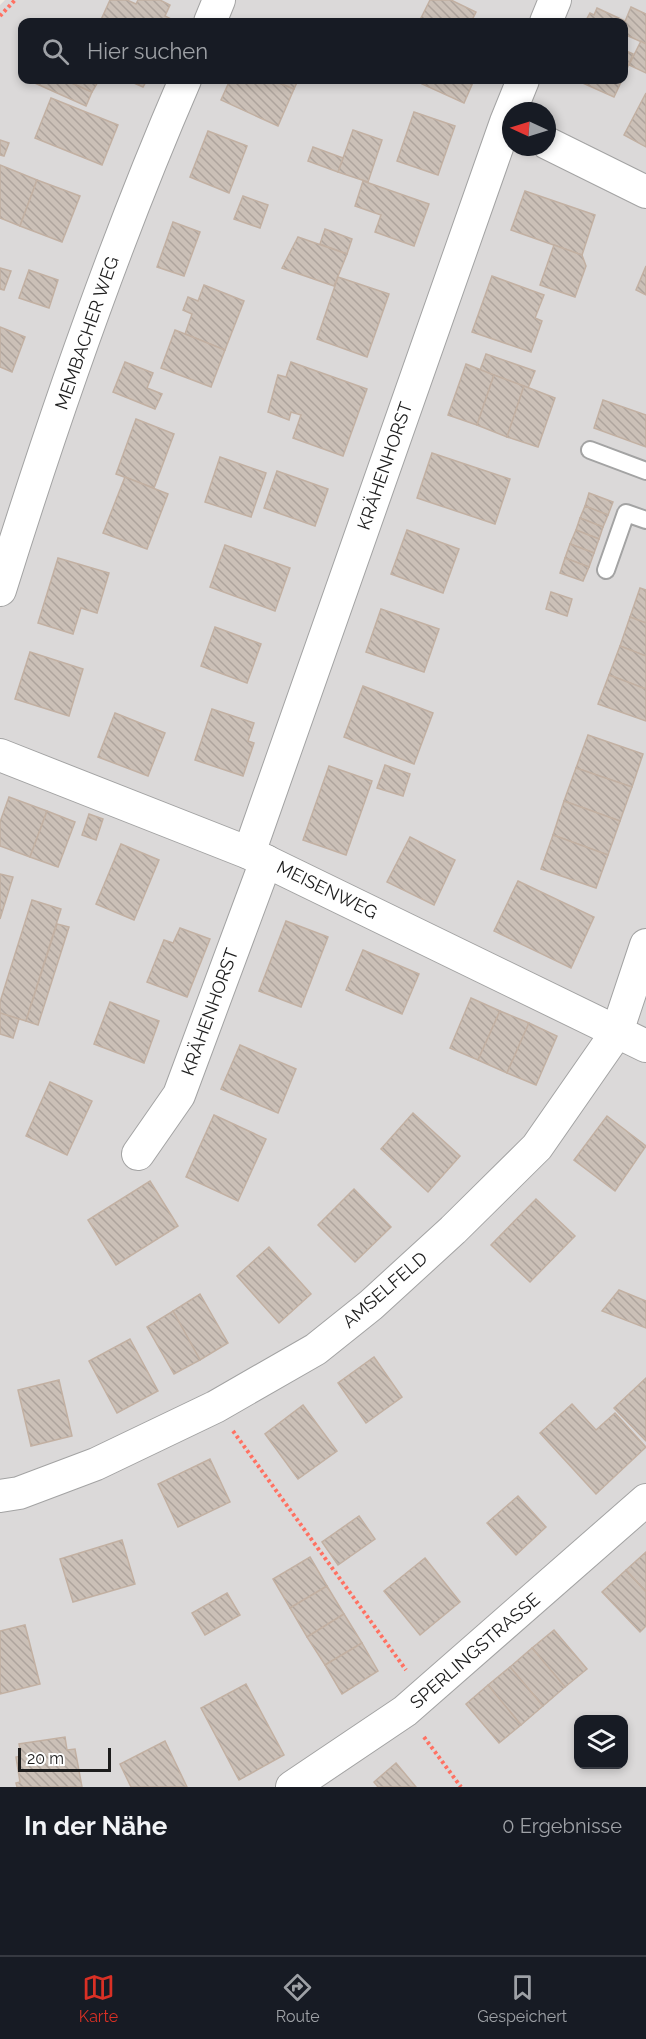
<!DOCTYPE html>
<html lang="de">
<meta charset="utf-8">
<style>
body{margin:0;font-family:Raleway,sans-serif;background:#20242c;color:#f1f3f6}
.controls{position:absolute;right:18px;bottom:18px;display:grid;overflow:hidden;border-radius:12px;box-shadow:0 3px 9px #0003}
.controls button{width:54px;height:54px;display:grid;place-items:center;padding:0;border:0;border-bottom:2px solid #363941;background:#171b24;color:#f1f3f6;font:30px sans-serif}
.compass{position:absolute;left:502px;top:102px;width:54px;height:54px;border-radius:50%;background:#171b24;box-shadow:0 3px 9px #0003;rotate:274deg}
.scale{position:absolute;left:18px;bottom:15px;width:93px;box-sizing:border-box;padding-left:6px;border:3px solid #1c1c1c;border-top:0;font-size:16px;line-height:21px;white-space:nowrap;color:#1c1c1c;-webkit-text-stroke:4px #fff;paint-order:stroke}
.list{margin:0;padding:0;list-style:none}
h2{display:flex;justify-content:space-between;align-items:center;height:78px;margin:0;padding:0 24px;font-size:26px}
h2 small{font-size:20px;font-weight:400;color:#9ea1a6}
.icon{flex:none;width:33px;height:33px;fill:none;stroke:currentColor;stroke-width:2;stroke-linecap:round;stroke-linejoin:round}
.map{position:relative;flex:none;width:646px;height:1787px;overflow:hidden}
.search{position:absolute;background:#171b24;box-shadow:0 3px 9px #0003;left:18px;right:18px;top:18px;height:66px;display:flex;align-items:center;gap:15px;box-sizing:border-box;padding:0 21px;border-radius:12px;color:#9ea1a6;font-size:22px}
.sheet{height:168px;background:#171b24}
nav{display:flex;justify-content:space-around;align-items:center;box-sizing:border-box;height:84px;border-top:2px solid #363941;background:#171b24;font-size:16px;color:#9ea1a6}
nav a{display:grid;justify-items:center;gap:3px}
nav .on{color:#d93025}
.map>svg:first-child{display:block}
</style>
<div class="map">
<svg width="646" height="1787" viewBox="0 0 646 1787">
<defs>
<pattern id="building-back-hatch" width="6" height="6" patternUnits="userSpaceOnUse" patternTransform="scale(1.5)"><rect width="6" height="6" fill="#cbc0b7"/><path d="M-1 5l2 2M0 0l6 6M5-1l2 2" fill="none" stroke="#aea49d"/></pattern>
</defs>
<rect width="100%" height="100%" fill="#efeae1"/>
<path fill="#dbd9d9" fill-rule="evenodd" d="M5 0H646V1787H0V5ZM22 22H624V80H22ZM511 111H547V147H511ZM578 1720H624V1764H578Z"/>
<g fill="url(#building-back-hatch)" stroke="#c2b0a2" stroke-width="1.5">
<polygon points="110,0 127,0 136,4 138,0 160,0 170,5 165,16 173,20 172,22 100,22"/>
<polygon points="430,0 451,0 476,12 471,22 419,22"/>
<polygon points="631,7 646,14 646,44 624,34 626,29 624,24"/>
<polygon points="597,8 625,21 624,24 585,22 590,13 594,15"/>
<polygon points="641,41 646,44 646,73 629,65"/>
<polygon points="624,50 633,54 624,76"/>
<polygon points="28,80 65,80 92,92 86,106"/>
<polygon points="65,80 99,80 92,92"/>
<polygon points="127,80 147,80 143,87"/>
<polygon points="230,80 272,80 294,89 278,126 221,100"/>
<polygon points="272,80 298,80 294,89"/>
<polygon points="424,80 474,80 464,103 422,84"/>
<polygon points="576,80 622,80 614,97"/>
<polygon points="646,93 646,147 624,135"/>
<polygon points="51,98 118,125 102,165 35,138"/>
<polygon points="414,112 455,126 438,175 397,161"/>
<polygon points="353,130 382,140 368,182 338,172"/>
<polygon points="208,131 247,146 229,193 190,177"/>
<polygon points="0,140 9,143 4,156 0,155"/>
<polygon points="313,147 343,158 338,172 308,161"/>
<polygon points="0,165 37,180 20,226 0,218"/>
<polygon points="37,180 80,196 62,242 20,226"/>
<polygon points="363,181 429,204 414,246 375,232 381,215 355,206"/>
<polygon points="525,191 595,215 582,255 511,230"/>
<polygon points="243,196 268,205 260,228 234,219"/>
<polygon points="173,222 200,232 184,276 157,267"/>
<polygon points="325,229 352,239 347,254 320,244"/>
<polygon points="298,237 347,254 334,286 282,268"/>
<polygon points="554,245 582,255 586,266 575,297 540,285"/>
<polygon points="646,266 646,295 636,290"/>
<polygon points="0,268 11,271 4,290 0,289"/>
<polygon points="29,270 58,280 49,308 19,298"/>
<polygon points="492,276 544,295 535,318 542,321 531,352 472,332"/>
<polygon points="338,277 389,294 367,357 317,339"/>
<polygon points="204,285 244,301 225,350 185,334 192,314 183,310 188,297 198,301"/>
<polygon points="0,327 25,337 12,372 0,367"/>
<polygon points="175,330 225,350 211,387 161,368"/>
<polygon points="486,354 535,371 528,388 480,370"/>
<polygon points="125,362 153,373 147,388 162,394 155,409 113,392"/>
<polygon points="291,362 367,389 343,456 293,438 301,415 291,412 289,420 268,412 278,375 286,377"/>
<polygon points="466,364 494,375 477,425 448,415"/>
<polygon points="494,375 524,386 507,437 477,425"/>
<polygon points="524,386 555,398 538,447 507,437"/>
<polygon points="603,400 646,415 646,447 594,428"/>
<polygon points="136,419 174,434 154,488 116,474"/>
<polygon points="432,453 510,479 495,524 417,498"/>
<polygon points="220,457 266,473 251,517 205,502"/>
<polygon points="277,471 328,489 315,526 264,508"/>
<polygon points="125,477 168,494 147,549 103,533"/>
<polygon points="589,493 613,502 608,515 585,506"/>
<polygon points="585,506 608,515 603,527 580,518"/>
<polygon points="580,518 603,527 599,539 576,530"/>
<polygon points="407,530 459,549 443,593 391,574"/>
<polygon points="576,530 599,539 594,553 570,544"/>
<polygon points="570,544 594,553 589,567 565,558"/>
<polygon points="225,545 290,568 275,611 210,587"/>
<polygon points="58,558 109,573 97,613 81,608 73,634 38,623"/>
<polygon points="565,558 589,567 583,581 560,573"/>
<polygon points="640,588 646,590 646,623 630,617"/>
<polygon points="551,592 572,599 567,616 546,609"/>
<polygon points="381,609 439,629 424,672 366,652"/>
<polygon points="630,617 646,623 646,656 620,646"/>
<polygon points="215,627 261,644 247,683 201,666"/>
<polygon points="620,646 646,656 646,689 609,675"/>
<polygon points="30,652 83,669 69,716 15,699"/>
<polygon points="609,675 646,689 646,721 598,704"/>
<polygon points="363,686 433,713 414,764 344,737"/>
<polygon points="212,709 254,723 248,741 254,743 243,776 195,760"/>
<polygon points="115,713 165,733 148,776 98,757"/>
<polygon points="588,735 643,754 632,787 576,768"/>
<polygon points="385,765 410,774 403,796 377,788"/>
<polygon points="329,766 372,781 346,855 303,840"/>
<polygon points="576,768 632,787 620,821 564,801"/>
<polygon points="9,797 47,811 30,857 0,846 0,822"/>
<polygon points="564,801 620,821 608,855 553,835"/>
<polygon points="47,811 75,822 58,867 30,857"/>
<polygon points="89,814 103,819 96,840 82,835"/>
<polygon points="553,835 608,855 596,888 541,869"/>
<polygon points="410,837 455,860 434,905 387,882"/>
<polygon points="121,844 159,860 134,920 96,904"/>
<polygon points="0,874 13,877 0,919"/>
<polygon points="518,881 594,917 571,968 494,931"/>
<polygon points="32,900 61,909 26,1021 0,1013 0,1002"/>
<polygon points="286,921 328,937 301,1007 259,991"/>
<polygon points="57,924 69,927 38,1025 26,1021"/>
<polygon points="180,928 210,939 187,997 147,982 164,940 173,943"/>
<polygon points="363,950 419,974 402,1014 346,990"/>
<polygon points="471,998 500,1011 478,1060 450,1048"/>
<polygon points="110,1002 159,1021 144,1063 94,1044"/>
<polygon points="500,1011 529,1023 507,1073 478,1060"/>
<polygon points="0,1013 19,1019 13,1038 0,1034"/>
<polygon points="529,1023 557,1036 536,1085 507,1073"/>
<polygon points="240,1045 296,1069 278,1113 221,1089"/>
<polygon points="50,1082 92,1101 67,1155 26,1136"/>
<polygon points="413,1113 460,1156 428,1192 381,1149"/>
<polygon points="214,1115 266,1139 238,1201 186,1177"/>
<polygon points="607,1116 646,1146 615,1191 574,1160"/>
<polygon points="150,1181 178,1226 116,1265 88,1220"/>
<polygon points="354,1189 391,1227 355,1262 318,1225"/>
<polygon points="536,1199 575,1236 530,1282 491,1245"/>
<polygon points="269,1247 311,1294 279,1323 237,1276"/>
<polygon points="619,1290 646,1301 646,1328 602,1311"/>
<polygon points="200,1294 228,1343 200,1360 173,1311"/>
<polygon points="173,1311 200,1360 174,1374 147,1327"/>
<polygon points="130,1339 158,1391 117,1413 89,1361"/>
<polygon points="374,1357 402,1397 366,1423 338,1383"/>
<polygon points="646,1378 646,1441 614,1408"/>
<polygon points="59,1380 72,1436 31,1446 18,1390"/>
<polygon points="572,1404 596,1430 615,1413 646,1447 596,1494 540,1433"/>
<polygon points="303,1405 337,1451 298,1479 265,1434"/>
<polygon points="210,1459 230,1502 178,1527 158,1484"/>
<polygon points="518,1496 546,1527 516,1555 487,1523"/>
<polygon points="359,1516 375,1539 338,1565 322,1542"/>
<polygon points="122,1540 135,1584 73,1602 60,1559"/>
<polygon points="646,1552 646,1592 626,1570"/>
<polygon points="310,1557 327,1586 290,1608 273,1579"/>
<polygon points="425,1558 460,1602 420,1635 384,1591"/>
<polygon points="626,1570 646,1592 646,1626 640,1632 602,1592"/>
<polygon points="327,1586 344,1614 307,1637 290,1608"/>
<polygon points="227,1593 240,1615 205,1635 192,1613"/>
<polygon points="344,1614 362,1643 325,1665 307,1637"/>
<polygon points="25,1625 40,1684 0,1694 0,1631"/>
<polygon points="554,1630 587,1669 565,1687 532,1648"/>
<polygon points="362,1643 378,1671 342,1694 325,1665"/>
<polygon points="532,1648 565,1687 543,1706 510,1667"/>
<polygon points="510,1667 543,1706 521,1725 488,1685"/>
<polygon points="246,1684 284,1755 239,1780 201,1708"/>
<polygon points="488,1685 521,1725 499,1743 466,1704"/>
<polygon points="65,1737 67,1750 75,1749 82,1787 17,1787 16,1783 20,1782 16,1757 21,1756 19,1744"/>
<polygon points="165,1741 187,1787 131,1787 120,1764"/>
<polygon points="396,1763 416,1787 378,1787 374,1782"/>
</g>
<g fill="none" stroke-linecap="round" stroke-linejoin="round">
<defs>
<g id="service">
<polyline points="590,450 646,471"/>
<polyline points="606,570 626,513 646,520"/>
</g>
<g id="minor">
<polyline points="210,22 219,0"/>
<polyline points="546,22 555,0"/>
<polyline points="547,143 646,192"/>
<path d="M0 590C54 417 113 246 185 80"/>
<polyline points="0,755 249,853 646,1046"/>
<polyline points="249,853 506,122 523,80"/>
<polyline points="138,1154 179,1095 266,861"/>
<polyline points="0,1496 19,1493 96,1464 215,1407 316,1349 371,1305 453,1230 537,1147 617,1032 646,945"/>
<polyline points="292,1787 405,1711 646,1500"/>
</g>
</defs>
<use href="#service" stroke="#a3a3a3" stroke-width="20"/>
<use href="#minor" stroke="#a3a3a3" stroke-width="34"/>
<g stroke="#ff7162" stroke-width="4" stroke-dasharray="3 3" stroke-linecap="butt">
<polyline points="0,16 15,0"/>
<polyline points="233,1431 406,1670"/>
<polyline points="424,1737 461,1787"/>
</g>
<use href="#service" stroke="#fff" stroke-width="16"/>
<use href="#minor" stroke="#fff" stroke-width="32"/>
</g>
<g text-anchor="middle" stroke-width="4.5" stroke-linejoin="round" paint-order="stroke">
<g font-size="18" fill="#1c1c1c" stroke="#fff">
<text transform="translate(87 333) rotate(-71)" y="6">MEMBACHER WEG</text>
<text transform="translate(385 466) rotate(-71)" y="6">KRÄHENHORST</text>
<text transform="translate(327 890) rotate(26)" y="6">MEISENWEG</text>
<text transform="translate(210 1012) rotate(-70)" y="6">KRÄHENHORST</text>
<text transform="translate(385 1290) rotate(-41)" y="6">AMSELFELD</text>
<text transform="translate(475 1651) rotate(-41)" y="6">SPERLINGSTRASSE</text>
</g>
</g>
</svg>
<div class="controls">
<button><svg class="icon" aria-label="layers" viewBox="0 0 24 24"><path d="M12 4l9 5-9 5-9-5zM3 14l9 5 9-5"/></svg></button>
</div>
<svg class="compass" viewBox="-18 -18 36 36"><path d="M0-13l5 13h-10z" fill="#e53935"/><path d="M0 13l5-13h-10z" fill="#9ea1a6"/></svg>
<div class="scale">20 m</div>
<div class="search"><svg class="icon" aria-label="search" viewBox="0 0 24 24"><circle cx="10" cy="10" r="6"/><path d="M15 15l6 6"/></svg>Hier suchen</div>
</div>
<section class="sheet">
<h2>In der Nähe<small>0 Ergebnisse</small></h2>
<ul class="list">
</ul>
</section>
<nav>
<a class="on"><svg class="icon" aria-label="map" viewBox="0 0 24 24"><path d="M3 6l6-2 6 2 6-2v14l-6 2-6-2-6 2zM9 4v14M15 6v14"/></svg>Karte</a>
<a><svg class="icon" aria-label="directions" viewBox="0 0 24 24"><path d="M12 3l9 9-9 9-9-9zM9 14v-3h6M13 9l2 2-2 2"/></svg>Route</a>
<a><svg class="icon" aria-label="saved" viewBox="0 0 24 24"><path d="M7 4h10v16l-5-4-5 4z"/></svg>Gespeichert</a>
</nav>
